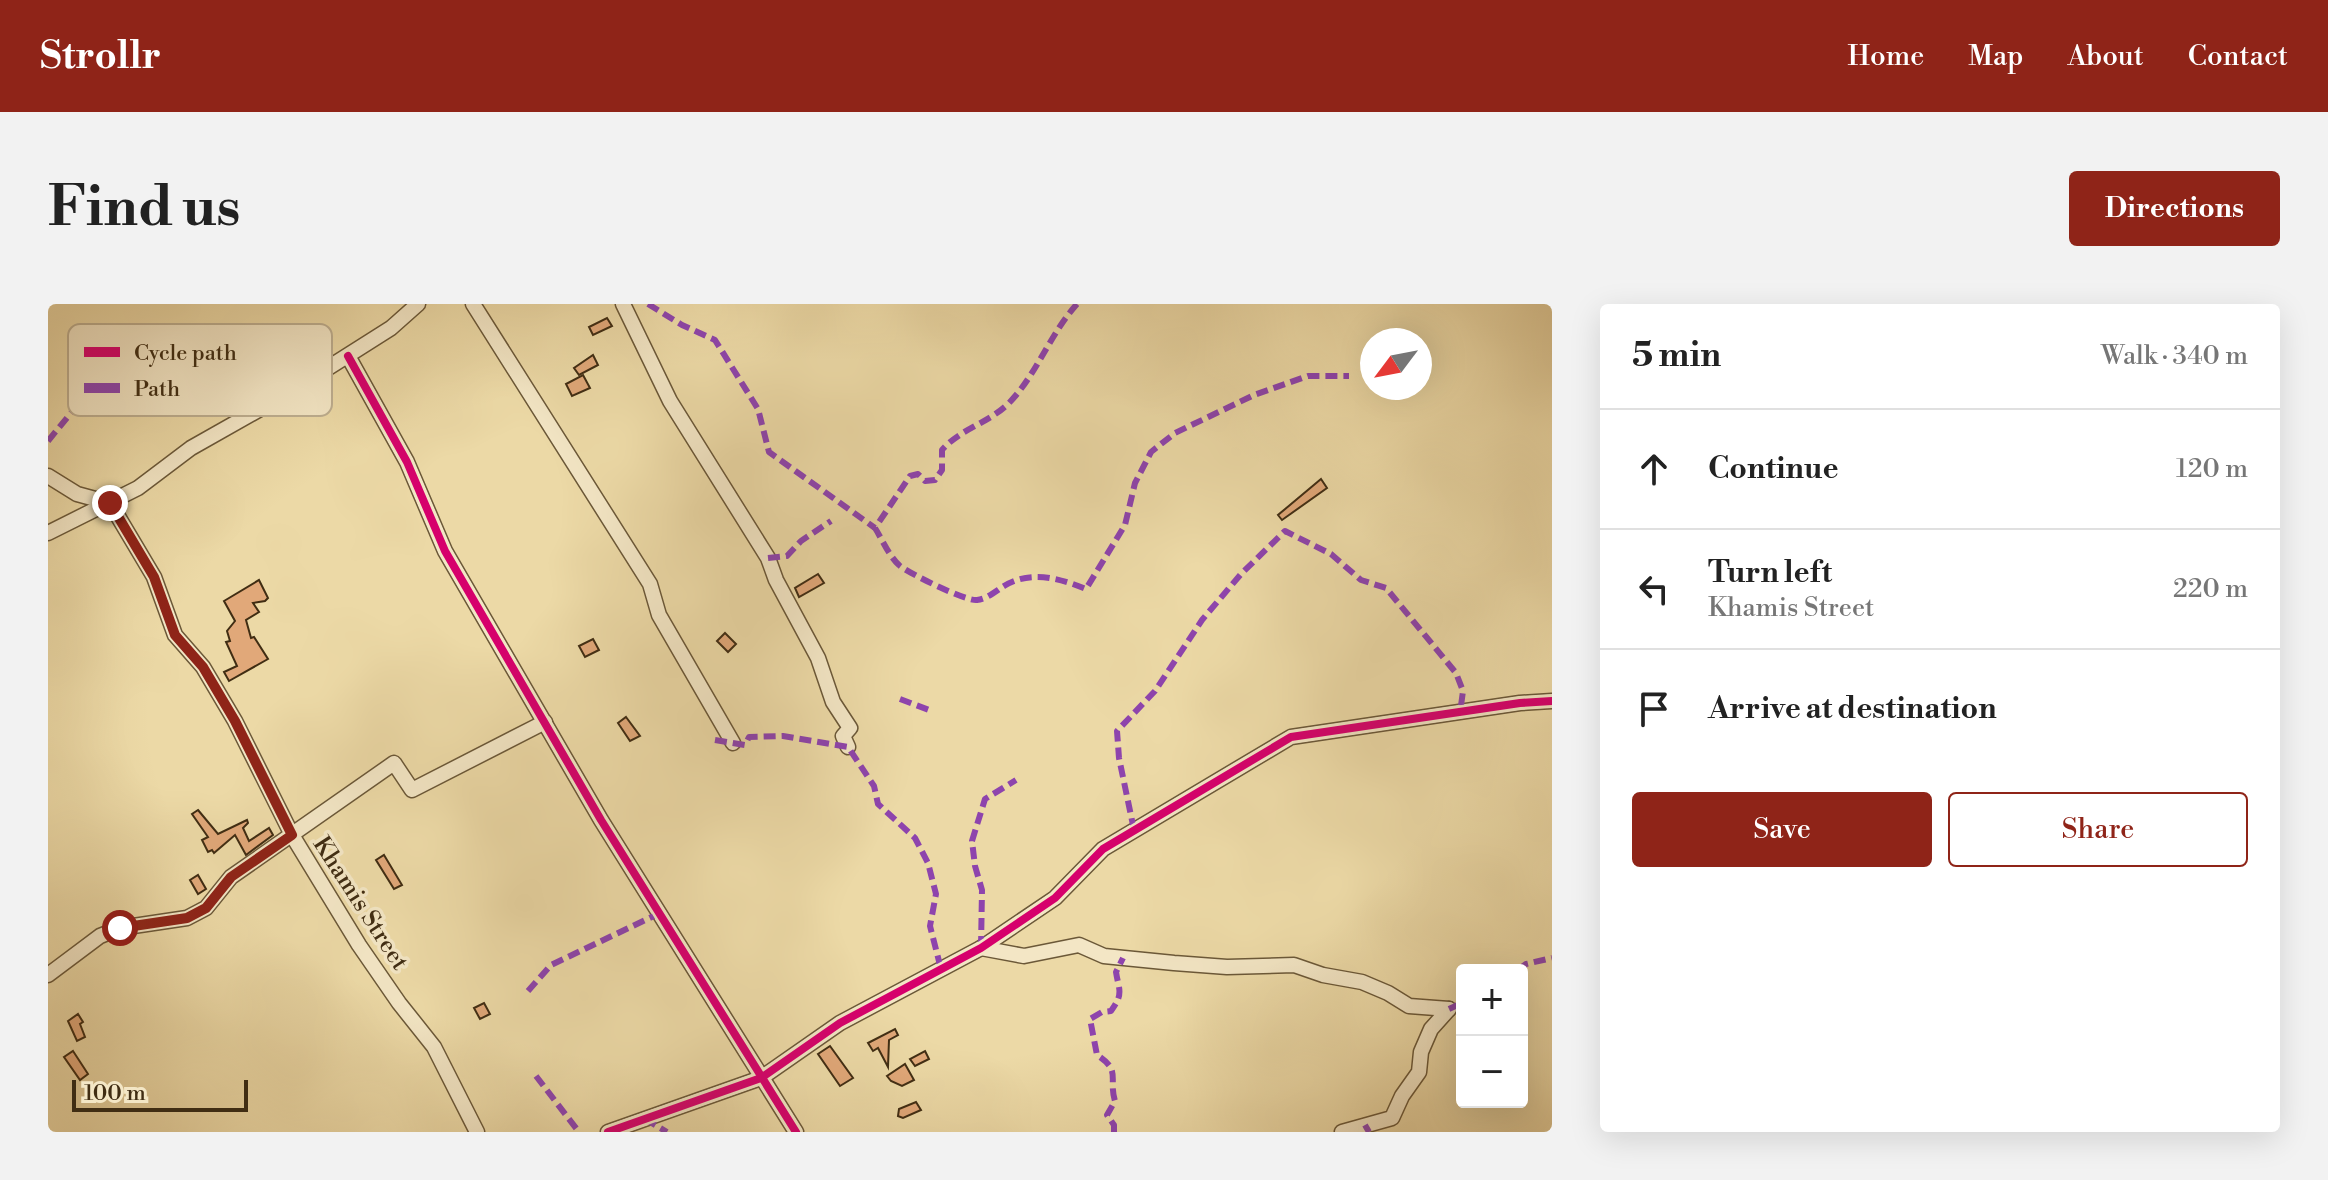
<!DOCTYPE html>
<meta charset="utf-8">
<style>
body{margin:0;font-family:"Libre Bodoni",serif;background:#f2f2f2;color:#222}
.controls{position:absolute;right:24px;bottom:24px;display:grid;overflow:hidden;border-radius:8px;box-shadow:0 8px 32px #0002}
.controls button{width:72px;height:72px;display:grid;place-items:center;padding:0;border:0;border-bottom:2px solid #e0e0e0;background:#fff;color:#222;font:40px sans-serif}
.compass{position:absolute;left:1312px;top:24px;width:72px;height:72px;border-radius:50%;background:#fff;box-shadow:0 8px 32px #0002;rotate:238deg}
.scale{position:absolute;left:24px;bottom:20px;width:176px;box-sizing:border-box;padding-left:8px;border:4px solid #402d13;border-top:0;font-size:22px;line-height:28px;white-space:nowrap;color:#402d13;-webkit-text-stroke:6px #f3e6c5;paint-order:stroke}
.stop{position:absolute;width:24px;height:24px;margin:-18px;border:6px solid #8f2418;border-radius:50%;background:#fff}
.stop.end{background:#8f2418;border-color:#fff;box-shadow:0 2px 8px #0008}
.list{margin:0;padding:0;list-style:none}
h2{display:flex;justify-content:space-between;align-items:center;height:104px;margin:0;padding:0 32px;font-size:34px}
h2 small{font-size:26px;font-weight:400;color:#767676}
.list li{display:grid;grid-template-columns:52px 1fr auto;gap:24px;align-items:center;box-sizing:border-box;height:120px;padding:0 32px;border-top:2px solid #e0e0e0}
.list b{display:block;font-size:30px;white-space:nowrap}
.list p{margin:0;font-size:26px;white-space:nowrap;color:#767676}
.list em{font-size:26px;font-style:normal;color:#767676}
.actions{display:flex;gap:16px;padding:24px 32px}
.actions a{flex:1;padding:18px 0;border:2px solid #8f2418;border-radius:8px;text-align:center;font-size:28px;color:#8f2418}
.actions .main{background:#8f2418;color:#fff}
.icon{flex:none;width:44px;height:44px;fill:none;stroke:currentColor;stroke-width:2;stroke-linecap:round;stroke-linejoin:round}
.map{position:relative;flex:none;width:1504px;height:828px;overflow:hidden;border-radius:8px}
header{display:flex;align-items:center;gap:48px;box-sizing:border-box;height:112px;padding:0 40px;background:#8f2418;color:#fff}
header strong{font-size:38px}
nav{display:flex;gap:44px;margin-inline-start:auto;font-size:28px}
.intro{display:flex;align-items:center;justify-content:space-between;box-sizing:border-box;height:192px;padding:0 48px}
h1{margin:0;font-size:56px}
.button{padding:20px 36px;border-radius:8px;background:#8f2418;color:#fff;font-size:28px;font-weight:700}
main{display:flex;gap:48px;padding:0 48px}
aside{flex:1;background:#fff;border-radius:8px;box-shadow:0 8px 32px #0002}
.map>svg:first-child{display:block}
</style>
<header>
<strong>Strollr</strong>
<nav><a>Home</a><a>Map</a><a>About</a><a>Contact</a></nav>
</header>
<div class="intro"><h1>Find us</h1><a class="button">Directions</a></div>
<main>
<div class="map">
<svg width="1504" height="828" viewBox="0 0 1504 828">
<rect width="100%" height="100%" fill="#ecd9a6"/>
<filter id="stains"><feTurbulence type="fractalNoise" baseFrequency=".0025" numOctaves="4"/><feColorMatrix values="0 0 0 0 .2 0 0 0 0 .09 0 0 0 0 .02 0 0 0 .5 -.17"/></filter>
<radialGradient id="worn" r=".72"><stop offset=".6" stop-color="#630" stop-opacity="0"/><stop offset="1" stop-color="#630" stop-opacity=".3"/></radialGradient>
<g fill="#e1a879" stroke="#402d13" stroke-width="2">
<polygon points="559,14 564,22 545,31 541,23"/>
<polygon points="545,51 550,61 531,71 526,64"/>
<polygon points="535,71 542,84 524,92 518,80"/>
<polygon points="1273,175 1279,184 1234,216 1230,211"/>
<polygon points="770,270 776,279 751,293 747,284"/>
<polygon points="211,276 220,294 217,297 205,299 211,308 198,316 203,334 206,333 220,355 181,377 176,368 189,362 178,338 182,337 179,327 187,317 176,297"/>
<polygon points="677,329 688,340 680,348 669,337"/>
<polygon points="545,335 551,346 537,353 531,342"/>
<polygon points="578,413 592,432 582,437 570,419"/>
<polygon points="150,506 170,530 199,516 200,519 195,524 201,537 221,524 225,531 198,551 187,531 166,549 164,546 160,548 154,536 160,533 144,510"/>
<polygon points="336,551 354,581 346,585 328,556"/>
<polygon points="150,571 158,585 150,590 142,576"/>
<polygon points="436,699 442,710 432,715 426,704"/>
<polygon points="30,710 35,718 32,720 37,733 29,737 20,717"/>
<polygon points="847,725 850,731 841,736 840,763 830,744 825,747 820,739"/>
<polygon points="782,742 805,774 792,782 770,750"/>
<polygon points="25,747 40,770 32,776 16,753"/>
<polygon points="877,747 881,755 867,762 862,755"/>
<polygon points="857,760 866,776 854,782 843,777 839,772"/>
<polygon points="868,798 873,806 855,814 850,812 851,805"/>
</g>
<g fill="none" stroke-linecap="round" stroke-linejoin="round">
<defs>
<g id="minor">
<polyline points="425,0 602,280 611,311 685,439"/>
<polyline points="575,0 622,97 720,254 728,276 770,354 785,398 802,424 795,432 800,443"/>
<polyline points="300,52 359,158 397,247 553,516 748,828"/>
<polyline points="0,172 29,190 62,199 106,273 127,331 155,363 187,417 244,531 311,641 351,699 386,743 429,828"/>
<polyline points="0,229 90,184 143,144 242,88 343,24 370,0"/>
<polyline points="933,644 976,652 1031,641 1056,652 1126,659 1179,663 1246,661 1275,671 1314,678 1340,689 1361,702 1401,705"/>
<polyline points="0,671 52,632 72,624 139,614 158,604 183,573 346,459 364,486 497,418"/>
<polyline points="560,828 713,774 792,719 933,644 1007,594 1055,545 1243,433 1472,399 1504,397"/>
<polyline points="1294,828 1344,814 1354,792 1371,768 1373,748 1383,725 1401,705"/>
</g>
</defs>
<use href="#minor" stroke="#6b5838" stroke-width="17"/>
<use href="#minor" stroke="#f3e6c5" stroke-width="14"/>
<g stroke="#8e44ad" stroke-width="6" stroke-dasharray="12 6" stroke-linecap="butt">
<polyline points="600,0 634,21 667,36 710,105 721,148 827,224"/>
<path d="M1029 0C1002 30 989 70 961 99 941 119 912 125 894 146V166L887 176 877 177 870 170 862 172 827 224C834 235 841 252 851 261 858 268 919 298 929 296 939 295 948 287 956 282 982 266 1011 274 1038 285L1077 221 1087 179 1103 148 1127 129 1206 91 1260 72H1301"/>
<polyline points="0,137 45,82"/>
<polyline points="720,254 739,252 753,237 783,217"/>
<polyline points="852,395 881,406"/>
<polyline points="667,436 697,441 701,433 735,432 800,443 826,482 830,500 867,534 880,559 888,590 882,622 893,665"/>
<polyline points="1086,526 1071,454 1069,427 1107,387 1154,316 1193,270 1237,227 1283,250 1313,276 1338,284 1408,369 1415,387 1412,409"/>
<polyline points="933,644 934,586 927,562 924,537 937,495 968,476"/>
<polyline points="1470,666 1478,660 1504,654"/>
<polyline points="480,687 503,661 612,609"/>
<polyline points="1401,705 1414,699"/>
<polyline points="488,772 531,828"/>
<polyline points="597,815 619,828"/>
<polyline points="1317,821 1321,828"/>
<path d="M1066 828V821L1059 811 1067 797C1060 774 1074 767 1049 751L1042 715 1054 708 1063 707C1076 689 1071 687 1068 668L1075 654"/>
</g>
<defs>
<g id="cycleway">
<polyline points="300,52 359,158 397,247 553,516 748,828"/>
<polyline points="560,828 713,774 792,719 933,644 1007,594 1055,545 1243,433 1472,399 1504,397"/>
</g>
</defs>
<use href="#cycleway" stroke="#f3e6c5" stroke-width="13"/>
<use href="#cycleway" stroke="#d6006c" stroke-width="8"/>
</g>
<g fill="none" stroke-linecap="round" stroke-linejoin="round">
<polyline stroke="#8f2418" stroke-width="10" points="62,199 106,273 127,331 155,363 187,417 244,531 183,573 158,604 139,614 72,624"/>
</g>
<g text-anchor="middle" stroke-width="7" stroke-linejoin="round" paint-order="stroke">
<g font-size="24" fill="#402d13" stroke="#f3e6c5">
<text transform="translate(313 599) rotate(57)" y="8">Khamis Street</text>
</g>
</g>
<rect x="20" y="20" width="264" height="92" rx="12" fill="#f3e6c5" stroke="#bdae90" stroke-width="2"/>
<rect x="36" y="43" width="36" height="10" fill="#d6006c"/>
<rect x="36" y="79" width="36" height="10" fill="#8e44ad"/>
<g font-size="22" fill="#402d13">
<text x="86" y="56">Cycle path</text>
<text x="86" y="92">Path</text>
</g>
<rect width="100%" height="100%" filter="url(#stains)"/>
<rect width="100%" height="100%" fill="url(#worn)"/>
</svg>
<div class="controls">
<button>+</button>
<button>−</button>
</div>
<svg class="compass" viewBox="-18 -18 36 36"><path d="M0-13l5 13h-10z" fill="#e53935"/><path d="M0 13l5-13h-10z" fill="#767676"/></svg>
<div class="scale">100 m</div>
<div class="stop" style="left:72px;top:624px"></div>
<div class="stop end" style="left:62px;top:199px"></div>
</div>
<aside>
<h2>5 min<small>Walk · 340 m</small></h2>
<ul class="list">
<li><svg class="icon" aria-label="ahead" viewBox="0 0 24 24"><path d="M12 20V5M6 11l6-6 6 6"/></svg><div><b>Continue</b></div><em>120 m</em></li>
<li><svg class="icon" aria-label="left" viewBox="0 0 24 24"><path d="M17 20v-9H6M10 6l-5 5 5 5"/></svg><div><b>Turn left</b><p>Khamis Street</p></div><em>220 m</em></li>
<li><svg class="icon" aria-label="arrive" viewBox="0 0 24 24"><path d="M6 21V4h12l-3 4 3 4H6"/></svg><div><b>Arrive at destination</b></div></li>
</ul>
<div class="actions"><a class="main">Save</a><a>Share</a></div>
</aside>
</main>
